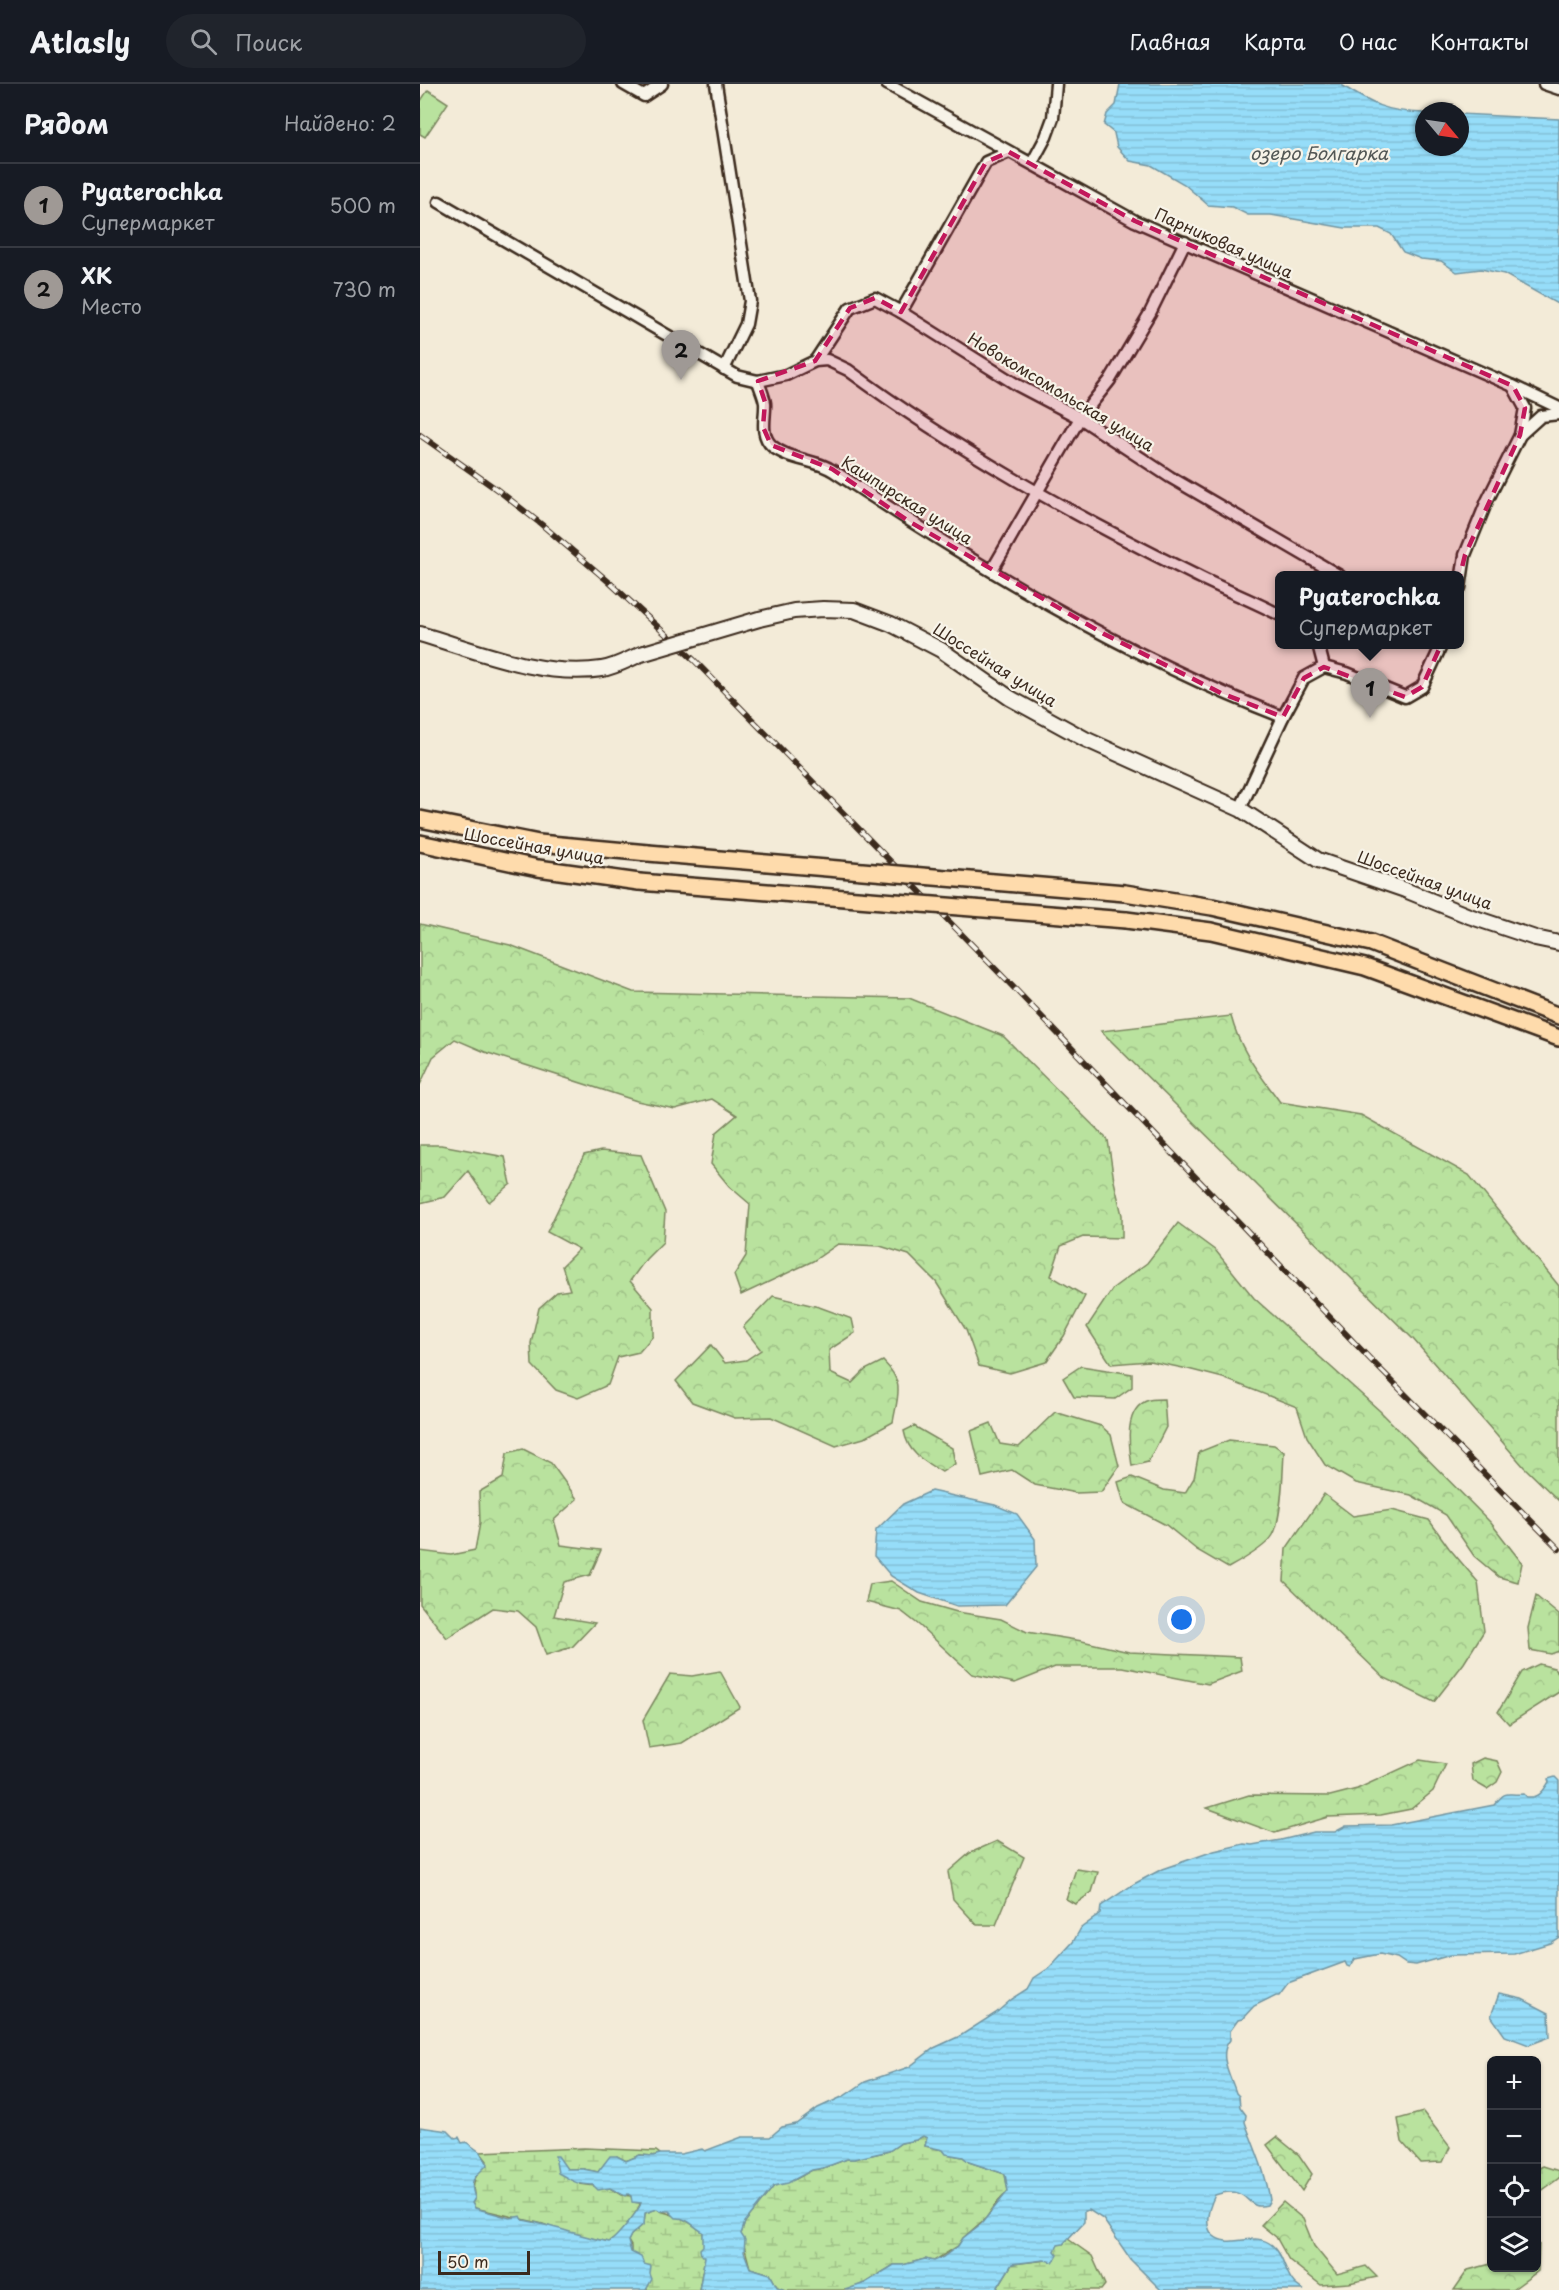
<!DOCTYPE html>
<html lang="ru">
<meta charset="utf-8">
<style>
body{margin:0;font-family:"Playpen Sans",sans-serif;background:#20242c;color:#f1f3f6}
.controls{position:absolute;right:18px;bottom:18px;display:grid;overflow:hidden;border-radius:9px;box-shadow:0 2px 4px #0004}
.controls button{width:54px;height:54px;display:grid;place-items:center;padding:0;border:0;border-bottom:2px solid #363941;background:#171b24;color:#f1f3f6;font:30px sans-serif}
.compass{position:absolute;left:995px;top:18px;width:54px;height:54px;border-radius:50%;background:#171b24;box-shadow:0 2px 4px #0004;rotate:119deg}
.scale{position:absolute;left:18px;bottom:15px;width:92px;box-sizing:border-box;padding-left:6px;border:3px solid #3b2a1e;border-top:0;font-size:16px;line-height:21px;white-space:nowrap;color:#3b2a1e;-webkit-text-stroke:4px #f7f3e8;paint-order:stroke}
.you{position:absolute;left:762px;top:1536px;width:21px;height:21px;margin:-15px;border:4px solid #fff;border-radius:50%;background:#1a73e8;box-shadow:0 0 0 9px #1a73e833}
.badge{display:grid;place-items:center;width:39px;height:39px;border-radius:50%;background:#9f9995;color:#111;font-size:20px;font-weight:700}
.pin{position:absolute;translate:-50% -50px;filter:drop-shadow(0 2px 3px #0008)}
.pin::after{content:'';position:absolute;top:32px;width:21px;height:18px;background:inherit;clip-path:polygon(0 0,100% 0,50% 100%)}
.popup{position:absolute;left:855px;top:487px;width:189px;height:78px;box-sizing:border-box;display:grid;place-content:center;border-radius:9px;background:#171b24;filter:drop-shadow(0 2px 4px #0005);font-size:20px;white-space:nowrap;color:#9ea1a6}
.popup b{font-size:22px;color:#f1f3f6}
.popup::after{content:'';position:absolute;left:50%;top:100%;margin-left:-12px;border:12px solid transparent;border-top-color:#171b24}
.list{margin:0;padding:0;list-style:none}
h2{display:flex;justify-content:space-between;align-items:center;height:78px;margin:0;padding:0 24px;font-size:26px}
h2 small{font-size:20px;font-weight:400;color:#9ea1a6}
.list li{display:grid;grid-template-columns:39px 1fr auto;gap:18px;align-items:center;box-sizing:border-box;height:84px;padding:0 24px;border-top:2px solid #363941}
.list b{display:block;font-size:22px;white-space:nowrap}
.list p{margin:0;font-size:20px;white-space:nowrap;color:#9ea1a6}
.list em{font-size:20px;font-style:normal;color:#9ea1a6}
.icon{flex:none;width:33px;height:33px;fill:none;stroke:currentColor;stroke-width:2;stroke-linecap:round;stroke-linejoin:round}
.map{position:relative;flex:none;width:1139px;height:2206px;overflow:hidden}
header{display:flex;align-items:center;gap:36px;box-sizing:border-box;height:84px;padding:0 30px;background:#171b24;border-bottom:2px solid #363941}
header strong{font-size:28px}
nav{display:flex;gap:33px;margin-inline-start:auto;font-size:21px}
.search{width:420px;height:54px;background:#20242c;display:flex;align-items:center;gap:15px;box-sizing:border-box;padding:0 21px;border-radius:33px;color:#9ea1a6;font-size:22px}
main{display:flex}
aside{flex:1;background:#171b24}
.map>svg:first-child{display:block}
</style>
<header>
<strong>Atlasly</strong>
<div class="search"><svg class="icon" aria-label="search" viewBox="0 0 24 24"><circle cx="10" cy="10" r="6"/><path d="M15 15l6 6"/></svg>Поиск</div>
<nav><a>Главная</a><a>Карта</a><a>О нас</a><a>Контакты</a></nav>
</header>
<main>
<aside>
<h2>Рядом<small>Найдено: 2</small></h2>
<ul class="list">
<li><span class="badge">1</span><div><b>Pyaterochka</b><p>Супермаркет</p></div><em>500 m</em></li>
<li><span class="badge">2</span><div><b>ХК</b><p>Место</p></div><em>730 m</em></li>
</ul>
</aside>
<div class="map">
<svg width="1139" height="2206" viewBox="0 0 1139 2206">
<defs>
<pattern id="forest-crowns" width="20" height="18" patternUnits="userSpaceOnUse" patternTransform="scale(1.5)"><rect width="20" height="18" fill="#b9e29e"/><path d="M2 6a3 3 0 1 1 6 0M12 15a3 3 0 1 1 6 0" fill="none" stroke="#a0c288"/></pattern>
<pattern id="wetland-marsh" width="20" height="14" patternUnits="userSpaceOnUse" patternTransform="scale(1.5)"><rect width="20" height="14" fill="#b9e29e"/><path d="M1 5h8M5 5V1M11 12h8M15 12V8" fill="none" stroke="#a0c288"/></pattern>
<pattern id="water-rules" width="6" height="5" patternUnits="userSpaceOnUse" patternTransform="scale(1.5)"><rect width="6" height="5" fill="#96ddf9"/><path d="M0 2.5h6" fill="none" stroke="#82bed5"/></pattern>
</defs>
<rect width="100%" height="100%" fill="#f3ebd8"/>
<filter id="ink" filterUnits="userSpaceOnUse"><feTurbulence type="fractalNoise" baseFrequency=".0167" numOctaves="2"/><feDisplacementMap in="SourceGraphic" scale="12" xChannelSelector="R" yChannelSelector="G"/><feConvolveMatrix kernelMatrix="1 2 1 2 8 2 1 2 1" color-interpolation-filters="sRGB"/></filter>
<g filter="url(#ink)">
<polygon fill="#b9e29e" stroke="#7a865e" stroke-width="1.5" points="8,6 28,19 5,53 0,50 0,18"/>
<g fill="url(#forest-crowns)" stroke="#7a865e" stroke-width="1.5">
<polygon points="0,840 90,861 213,908 489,914 583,952 688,1056 694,1097 702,1131 702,1154 663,1153 641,1162 631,1192 665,1212 644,1252 626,1278 590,1289 559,1282 546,1246 516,1198 489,1171 460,1162 418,1160 393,1177 321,1211 314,1191 326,1172 330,1120 309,1102 291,1080 296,1049 317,1031 292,1015 255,1025 217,1017 65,968 35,955 13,973 0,1001"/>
<path d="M811 932C820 967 839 989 860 1018L941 1031 1049 1091 1139 1202V1417L1104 1383 993 1255 681 947Z"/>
<polygon points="0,1061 21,1061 85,1073 91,1100 69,1118 48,1087 25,1113 0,1119"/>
<polygon points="181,1067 221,1071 245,1128 243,1158 226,1175 210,1197 233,1224 233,1252 219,1268 198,1273 188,1301 158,1314 136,1306 112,1281 111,1259 119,1224 137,1208 150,1206 142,1182 159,1165 127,1148 164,1071"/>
<polygon points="758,1139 796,1167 834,1214 960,1327 1071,1439 1102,1479 1098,1498 1079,1493 1054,1472 1026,1431 991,1411 936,1399 905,1381 887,1353 877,1323 803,1294 768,1285 729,1277 691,1280 667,1243 693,1204 727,1179"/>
<path d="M353 1212 399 1223 432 1235 435 1249 409 1266 410 1289 432 1299 445 1286 463 1277C485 1299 478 1310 473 1338L444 1354 416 1362 351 1333 315 1334 272 1318 256 1297 291 1261 305 1279 326 1276 341 1266 323 1243Z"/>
<polygon points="661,1282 712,1290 712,1303 695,1315 654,1313 643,1294"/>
<path d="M744 1315 746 1343 728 1378 712 1382C709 1362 703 1324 729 1316 734 1315 740 1315 744 1315Z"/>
<polygon points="635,1328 681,1342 691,1351 699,1382 681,1408 656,1409 615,1401 592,1386 562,1393 551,1347 571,1339 580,1360 599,1363"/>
<path d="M494 1342 532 1364 535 1380 522 1388C503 1377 488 1369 484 1347Z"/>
<path d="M809 1356 854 1361 864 1368C863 1386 862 1435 853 1451 847 1462 819 1478 808 1484L777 1466 746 1441 704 1419 698 1398 712 1393 744 1406 765 1409 774 1394 779 1368Z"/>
<polygon points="103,1365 131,1379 157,1415 134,1436 141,1461 181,1466 170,1491 144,1498 134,1532 175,1539 152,1563 126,1571 116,1543 98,1527 73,1524 27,1554 0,1520 0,1467 31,1471 55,1466 60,1439 59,1408 83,1394 87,1369"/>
<polygon points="904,1410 933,1432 972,1426 1009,1436 1029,1464 1058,1498 1064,1547 1044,1579 1014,1618 963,1593 864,1497 866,1465"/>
<polygon points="471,1497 502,1518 537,1528 581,1535 607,1548 662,1557 709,1568 820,1573 822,1587 788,1600 702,1583 635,1583 595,1599 552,1590 499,1541 481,1527 446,1518 450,1500"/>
<polygon points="1116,1512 1139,1531 1139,1567 1131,1570 1110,1566 1108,1544"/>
<polygon points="1119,1580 1134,1584 1139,1589 1139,1608 1089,1640 1078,1628 1102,1588"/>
<polygon points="300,1587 320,1623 262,1659 229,1664 223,1636 250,1590 272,1592"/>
<polygon points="1063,1674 1077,1677 1082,1688 1077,1698 1067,1705 1053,1697 1051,1680"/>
<polygon points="1000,1676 1026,1680 1013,1707 991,1725 961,1731 908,1733 855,1749 787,1724 829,1711 910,1712 937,1705"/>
<polygon points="577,1757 604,1773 576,1841 557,1841 533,1815 528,1788 550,1769"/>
<polygon points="656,1785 678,1788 672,1808 655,1820 646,1815"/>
<polygon points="1003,2028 1030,2063 1023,2078 1000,2079 982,2058 978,2035"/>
<polygon points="857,2053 879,2071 892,2090 882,2107 847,2061"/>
<polygon points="1123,2082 1139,2087 1139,2094 1117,2110 1117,2085"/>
<polygon points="863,2118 883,2135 894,2162 917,2190 946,2182 957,2193 929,2199 901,2201 869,2176 856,2153 841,2141"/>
<polygon points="1119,2160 1118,2187 1092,2206 1034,2206 1048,2186 1071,2180 1072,2184 1116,2184 1117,2161"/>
</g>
<g fill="url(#wetland-marsh)" stroke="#7a865e" stroke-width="1.5">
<polygon points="503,2052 507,2054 505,2062 523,2066 527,2070 543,2073 549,2078 585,2090 588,2107 576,2120 566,2134 543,2154 538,2162 514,2177 505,2175 483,2181 474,2181 445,2199 428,2206 365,2206 357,2203 350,2190 330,2184 321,2150 325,2138 354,2102 376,2095 392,2086 403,2084 427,2075 434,2075 469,2067 481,2059 496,2056"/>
<path d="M164 2064 236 2067 240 2070 233 2072 220 2071 206 2077 197 2072 185 2079 178 2088 163 2085H147L135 2073 160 2100 190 2104 201 2111 211 2112 213 2118 220 2119C220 2126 196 2155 189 2158L143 2148 123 2140 55 2124 52 2119 55 2114C50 2098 57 2089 67 2077L60 2068Z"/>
<path d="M237 2125C244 2129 253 2130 261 2134 269 2137 275 2143 283 2148L285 2173 279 2206H226L230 2198 224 2180 211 2168V2162L208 2157 211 2151 224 2140 225 2129Z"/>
<polygon points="648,2155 672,2172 685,2201 681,2206 576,2206 592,2180 627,2176 638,2160 643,2160"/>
</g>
<g fill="url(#water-rules)" stroke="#7295a1" stroke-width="1.5">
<path d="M700 0H920C951 20 966 28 1004 29V63H1040V30L1139 35V221L1084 190 1061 185 1037 188 1021 177 1001 175 983 168 971 150 959 144H925L851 131H828L812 123 788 121 764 100 731 81 710 77 697 63 694 49 684 41 687 30 696 21Z"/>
<polygon points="511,1407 575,1421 597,1430 615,1455 616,1483 585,1521 537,1522 499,1509 471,1492 454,1472 456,1446 483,1420"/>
<path d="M1135 1693 1139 1697V1853L1130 1859 1094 1870 1031 1871 996 1881 986 1880 977 1874 960 1870 935 1875 930 1883 927 1882 925 1878 868 1899 859 1911H856L834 1922 822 1935 818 1936 810 1947V1956C797 1971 811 1992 816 2009L819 2012 820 2023 826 2031 825 2038C834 2064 846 2088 850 2116L847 2121C824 2128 831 2099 795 2111 787 2127 780 2153 806 2157 823 2159 837 2149 852 2161 867 2173 864 2198 884 2206H741L711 2176 683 2135 669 2126 664 2127V2138L643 2160 638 2161 635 2167 638 2171 634 2178 624 2176 592 2180 576 2206H425L445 2199 474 2181H483L505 2175 514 2177 523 2173 538 2162 543 2154 562 2139 588 2107 585 2090 549 2078 543 2073 526 2070 523 2066 505 2062 507 2054 503 2052 496 2056 481 2059 469 2067 434 2075H427L403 2084 392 2086 368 2099 354 2102 325 2138 321 2150 325 2156 324 2168 330 2184 350 2190 357 2203 365 2206H279L285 2173 281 2171 280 2165 283 2162V2148C274 2143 266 2133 256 2134L249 2127H241L237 2125 225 2129 224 2140 211 2151 208 2157 211 2168 221 2173 224 2180 231 2182 230 2190 232 2195 226 2206H0V2043L28 2047 35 2054 39 2053 42 2059 46 2058 60 2068 68 2080C56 2093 48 2094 55 2114L52 2119 55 2124 90 2134 101 2132 103 2136C131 2141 160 2152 189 2158 196 2155 220 2125 221 2119L212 2118 211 2112 208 2110 205 2112 190 2104 178 2106 173 2101C153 2100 154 2097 138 2089L135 2072H138L147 2085H163L178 2088 190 2072H197L206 2077 220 2071 233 2072 240 2070H261L282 2065 285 2067 322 2053H350L362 2043 376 2040 398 2024 424 2012 445 1998 489 1983 514 1964 540 1952 576 1929 592 1915 608 1905 614 1894 629 1884 653 1858 661 1844 680 1830 681 1822 714 1800 742 1785 794 1767 824 1760 832 1761 861 1756 894 1748H915L926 1742 971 1741 1074 1721C1088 1704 1086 1712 1104 1710L1107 1713C1120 1714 1123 1707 1129 1698L1128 1695Z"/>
<polygon points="1079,1910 1102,1915 1129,1929 1130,1953 1109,1961 1085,1952 1071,1932"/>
</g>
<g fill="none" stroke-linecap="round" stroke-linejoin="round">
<defs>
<g id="minor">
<polyline points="203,0 224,12 242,0"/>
<polyline points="296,0 330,217 326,240 304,285"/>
<polyline points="467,0 715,137 1093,302 1139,324"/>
<polyline points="1124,0 1139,5"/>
<polyline points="612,79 626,53 633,34 636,0"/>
<path d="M19 118 317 292 338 297 366 291 395 277 407 276 428 286C536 366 653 431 773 490 802 505 832 516 860 531"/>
<polyline points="481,228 566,78 589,68"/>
<polyline points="395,277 430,224 455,214 481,228 597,301 660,334 750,393 920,492"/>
<path d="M338 297C340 304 344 312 345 319 346 333 339 350 352 362 370 377 397 375 415 388 554 480 706 573 863 633"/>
<polyline points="1093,302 1105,324 1100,351"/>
<polyline points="572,486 660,334 690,296 730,229 765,158"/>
<polyline points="1040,504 1045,471 1067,417 1100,351 1121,332 1139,330"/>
<polyline points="898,560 904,583"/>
<polyline points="820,725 863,633 884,594 904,583 927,589 985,613 1002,603 1022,560"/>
</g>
<g id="secondary">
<polyline points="339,535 374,527 403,525 434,526 471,540 521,566 590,614 665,655 820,725 898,776 985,806 1049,832 1115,854 1139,859"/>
<path d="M0 550C58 567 121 594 182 585 195 583 209 575 221 570"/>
</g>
<g id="primary">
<polyline points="0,735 119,759 228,769"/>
<polyline points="0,759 118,784 219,798"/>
<polyline points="705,809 792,823 951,859 1139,932"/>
<polyline points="706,836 791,847 945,883 1139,954"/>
</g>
</defs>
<use href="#minor" stroke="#3b2a1e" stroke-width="15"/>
<use href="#secondary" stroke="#3b2a1e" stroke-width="18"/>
<use href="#primary" stroke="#3b2a1e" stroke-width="20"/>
<use href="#minor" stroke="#f7f3e8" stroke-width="10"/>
<use href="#secondary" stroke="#f7f3e8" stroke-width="14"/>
<use href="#primary" stroke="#fedbac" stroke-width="15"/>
<defs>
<polyline id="rail" points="0,351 79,407 121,440 189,498 274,576 596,906 951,1276 1139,1465"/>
</defs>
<use href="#rail" stroke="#3b2a1e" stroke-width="6"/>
<use href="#rail" stroke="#f7f3e8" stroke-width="4" stroke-dasharray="11" stroke-linecap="butt"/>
<defs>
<polyline id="secondary-bridge" points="221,570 339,535"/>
<g id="primary-bridge">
<polyline points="228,769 705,809"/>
<polyline points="219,798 706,836"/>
</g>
</defs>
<use href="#secondary-bridge" stroke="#3b2a1e" stroke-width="18" stroke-linecap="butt"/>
<use href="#primary-bridge" stroke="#3b2a1e" stroke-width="20" stroke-linecap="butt"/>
<use href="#secondary-bridge" stroke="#f7f3e8" stroke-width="14"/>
<use href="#primary-bridge" stroke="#fedbac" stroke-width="15"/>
</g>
</g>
<path fill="#c2185b" fill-opacity="0.2" stroke="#c2185b" stroke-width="4.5" stroke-dasharray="12 8" stroke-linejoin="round" d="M589 68 715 137 1093 302 1105 324 1100 351 1045 471 1026 550 1002 603 985 613 904 583 884 594 863 633 801 609 684 550 490 438 412 385 351 361 343 343 345 318 338 297 395 277 430 224 455 214 481 228 566 78Z"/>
<g text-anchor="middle" stroke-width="4.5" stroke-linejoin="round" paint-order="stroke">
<g font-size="16" fill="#3b2a1e" stroke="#f7f3e8">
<text transform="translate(804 159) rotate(24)" y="6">Парниковая улица</text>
<text transform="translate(641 308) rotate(31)" y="6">Новокомсомольская улица</text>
<text transform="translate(487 416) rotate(32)" y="6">Кашпирская улица</text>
<text transform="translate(575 581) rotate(32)" y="6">Шоссейная улица</text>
<text transform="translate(114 762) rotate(10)" y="6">Шоссейная улица</text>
<text transform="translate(1005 796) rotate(20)" y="6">Шоссейная улица</text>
</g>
<g font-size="18" font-style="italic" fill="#525755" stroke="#f7f3e8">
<text x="899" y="76">озеро Болгарка</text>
</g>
</g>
</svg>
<div class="controls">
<button>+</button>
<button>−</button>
<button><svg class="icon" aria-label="locate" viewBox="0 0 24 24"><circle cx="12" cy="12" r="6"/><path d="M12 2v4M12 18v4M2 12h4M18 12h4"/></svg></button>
<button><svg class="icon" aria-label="layers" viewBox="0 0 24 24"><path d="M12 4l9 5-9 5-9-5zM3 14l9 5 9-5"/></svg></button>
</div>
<svg class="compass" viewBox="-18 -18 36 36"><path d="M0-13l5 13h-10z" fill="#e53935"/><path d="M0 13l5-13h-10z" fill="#9ea1a6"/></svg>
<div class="scale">50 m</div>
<div class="you"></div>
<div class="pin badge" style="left:950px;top:634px">1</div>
<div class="popup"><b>Pyaterochka</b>Супермаркет</div>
<div class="pin badge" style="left:261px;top:296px">2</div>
</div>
</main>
